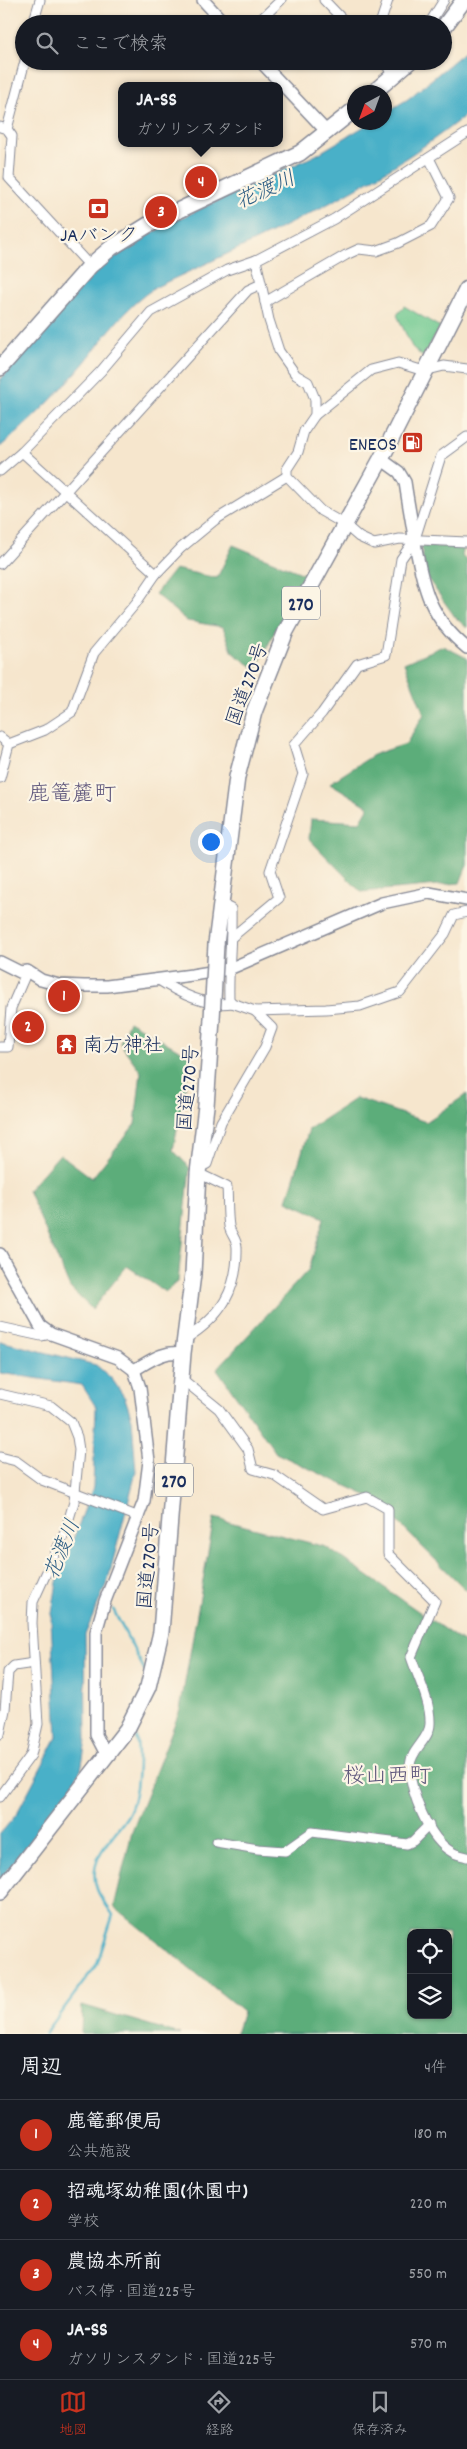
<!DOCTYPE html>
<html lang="ja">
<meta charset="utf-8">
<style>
body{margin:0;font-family:Dekko,"Klee One",sans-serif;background:#20242c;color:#f1f3f6}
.controls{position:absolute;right:15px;bottom:15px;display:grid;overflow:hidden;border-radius:10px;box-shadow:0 1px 4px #0004}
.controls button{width:45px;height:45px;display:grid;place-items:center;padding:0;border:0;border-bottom:1px solid #363941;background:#171b24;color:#f1f3f6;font:25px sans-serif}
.compass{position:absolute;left:347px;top:85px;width:45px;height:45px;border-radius:50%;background:#171b24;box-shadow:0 1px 4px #0004;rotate:221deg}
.you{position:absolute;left:210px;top:841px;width:18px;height:18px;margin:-12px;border:4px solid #fff;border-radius:50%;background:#1a73e8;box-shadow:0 0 0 8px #1a73e833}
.badge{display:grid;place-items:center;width:32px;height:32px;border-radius:50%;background:#c8321e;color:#fff;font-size:16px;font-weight:700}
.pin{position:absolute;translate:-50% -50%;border:2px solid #fff;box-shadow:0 1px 5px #0006}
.popup{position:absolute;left:118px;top:82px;width:165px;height:65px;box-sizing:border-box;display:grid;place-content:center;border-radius:10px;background:#171b24;filter:drop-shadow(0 1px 4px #0005);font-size:16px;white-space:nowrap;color:#9ea1a6}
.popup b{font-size:19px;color:#f1f3f6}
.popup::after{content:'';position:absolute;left:50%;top:100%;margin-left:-10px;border:10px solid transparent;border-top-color:#171b24}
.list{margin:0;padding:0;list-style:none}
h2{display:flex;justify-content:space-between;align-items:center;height:65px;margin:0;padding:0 20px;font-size:21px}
h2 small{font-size:16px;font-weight:400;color:#9ea1a6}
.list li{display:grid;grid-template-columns:32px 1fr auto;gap:15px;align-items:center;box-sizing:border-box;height:70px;padding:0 20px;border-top:1px solid #363941}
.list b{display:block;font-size:19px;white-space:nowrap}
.list p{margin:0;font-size:16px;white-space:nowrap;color:#9ea1a6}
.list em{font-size:16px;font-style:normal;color:#9ea1a6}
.icon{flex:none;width:28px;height:28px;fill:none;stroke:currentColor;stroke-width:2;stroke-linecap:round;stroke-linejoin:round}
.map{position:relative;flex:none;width:467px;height:2034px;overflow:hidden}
.search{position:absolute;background:#171b24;box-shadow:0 1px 4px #0004;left:15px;right:15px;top:15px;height:55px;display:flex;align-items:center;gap:12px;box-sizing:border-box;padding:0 18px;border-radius:28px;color:#9ea1a6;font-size:19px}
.sheet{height:345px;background:#171b24}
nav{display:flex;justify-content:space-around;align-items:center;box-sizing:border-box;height:70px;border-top:1px solid #363941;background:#171b24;font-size:14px;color:#9ea1a6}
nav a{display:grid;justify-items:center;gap:2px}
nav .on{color:#c8321e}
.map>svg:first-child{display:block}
</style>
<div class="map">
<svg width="467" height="2034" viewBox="0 0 467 2034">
<rect width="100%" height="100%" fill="#fcf5e5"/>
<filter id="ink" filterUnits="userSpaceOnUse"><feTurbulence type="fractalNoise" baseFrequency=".02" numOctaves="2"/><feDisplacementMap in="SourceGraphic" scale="10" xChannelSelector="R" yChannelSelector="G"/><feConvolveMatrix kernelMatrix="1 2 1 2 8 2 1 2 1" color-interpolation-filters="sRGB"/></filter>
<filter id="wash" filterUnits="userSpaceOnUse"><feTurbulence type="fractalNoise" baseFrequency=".0096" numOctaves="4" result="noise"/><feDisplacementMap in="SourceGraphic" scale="20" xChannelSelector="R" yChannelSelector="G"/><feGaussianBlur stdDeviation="1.12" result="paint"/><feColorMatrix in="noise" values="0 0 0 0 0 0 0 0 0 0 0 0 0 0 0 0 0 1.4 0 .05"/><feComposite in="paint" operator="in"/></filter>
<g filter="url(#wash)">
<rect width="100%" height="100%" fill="#f6e6cd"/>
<polygon fill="#6fc990" stroke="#457c77" points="404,306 440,327 423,357 412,347 397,315"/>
<g fill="#5bad7a" stroke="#3b6e6c" fill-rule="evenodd">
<polygon points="233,545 304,574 256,669 233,653 223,627 187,621 155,594 175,569 217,578"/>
<polygon points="421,546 464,547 462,556 467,561 467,628 455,617 426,576"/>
<polygon points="443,646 467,658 467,865 460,883 361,892 309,839 311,819 360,822 369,807 330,783 375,754 406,744 424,714 404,663"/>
<polygon points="129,1021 191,1057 173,1150 190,1168 178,1281 165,1292 127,1266 92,1309 70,1288 28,1190 60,1154 92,1178 135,1124 141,1072 120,1043"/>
<polygon points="467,1094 467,1591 374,1499 276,1453 217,1369 309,1269 324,1218 287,1201 309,1129 356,1098 426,1122"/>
<path d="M214 1518 326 1547 467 1645V2034H236L243 2011 114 1907 132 1832 180 1710ZM411 1933H448V2015H411Z"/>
<polygon points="82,2005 180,2034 81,2034"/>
</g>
<g fill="#49b0c8" stroke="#327093">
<path d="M467 50V114C374 189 263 237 156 287 125 307 107 334 85 362 60 392 30 422 0 447V380L94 273 129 246 168 224 316 155 370 123 384 122 385 113 408 99Z"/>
<polygon points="0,1341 96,1365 112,1379 125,1398 132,1419 136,1472 108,1580 85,1635 86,1741 81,1770 61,1803 0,1880 0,1834 16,1815 57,1737 51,1620 57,1582 93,1487 96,1407 82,1385 0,1373"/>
</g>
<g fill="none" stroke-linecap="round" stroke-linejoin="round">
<g stroke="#49b0c8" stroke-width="2.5">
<polyline points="113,1609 146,1673"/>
<path d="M45 2034 97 1964 113 1915C108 1907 100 1898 97 1889 86 1857 114 1838 128 1815 138 1797 140 1756 136 1736"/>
</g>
</g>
</g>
<g filter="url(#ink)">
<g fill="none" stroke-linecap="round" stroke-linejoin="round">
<defs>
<g id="street">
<polyline points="324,0 347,24"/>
<polyline points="33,24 40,0"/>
<polyline points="256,24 281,0"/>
<polyline points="380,24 388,0"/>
<polyline points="429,24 444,0"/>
<polyline points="382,61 395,75 397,72"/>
<polyline points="0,127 7,129 12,136 9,178 90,266"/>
<polyline points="7,129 25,61"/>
<polyline points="256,260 269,320 279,351 296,375 308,382 315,399 315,415 304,431 298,452 287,469 287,476 321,511 344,524 359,537 374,544 400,539 467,542"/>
<polyline points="265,302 346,255 359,249 376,251 398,243 431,226 449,198 429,158"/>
<polyline points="315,415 371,370 398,363 424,371 444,366 467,369"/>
<polyline points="22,452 156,574"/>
<polyline points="0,471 22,452 101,371 151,312 227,270 256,260 334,219 467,133"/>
<polyline points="0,564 248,290 261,284"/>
<polyline points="0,737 9,744"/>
<polyline points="0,778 9,744 45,730 72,712 94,653 136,603 156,574 181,548 215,520 287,476"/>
<path d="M219 903 231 909C232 939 228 969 229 999L232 1003 255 1011 326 1009 360 1006 400 992 445 934 454 915 467 912"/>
<polyline points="232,937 279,898 270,871 303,774 294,745 322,713 357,664 386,655 401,559 415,539 441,456 467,437"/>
<path d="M157 979C179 993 205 1007 232 1003"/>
<polyline points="0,1047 8,1047 11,1008 27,971"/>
<polyline points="199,1168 207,1164 221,1122 265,1047 272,1028 255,1011"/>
<polyline points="0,1327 41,1336 51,1334"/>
<path d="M185 1339C221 1317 238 1290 237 1247 237 1240 230 1233 229 1226 227 1214 228 1200 227 1187L198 1173"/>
<path d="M182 1379 219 1409 248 1449 253 1469 274 1475 323 1509 367 1497 388 1509V1554L435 1601 411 1657C418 1678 431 1702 430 1724 430 1738 411 1750 410 1765 409 1790 429 1840 452 1852 456 1855 462 1855 467 1857"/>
<polyline points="0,1394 51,1406 71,1422 77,1437 79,1450 74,1502 65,1532 33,1602 32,1623 38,1724 31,1755 0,1797"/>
<polyline points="0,1457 16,1461 42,1480 139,1517"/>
<polyline points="0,1734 5,1710 8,1672 14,1666 34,1663"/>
<polyline points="216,1842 258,1849 285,1851 312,1832 407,1844 413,1841 429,1825"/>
</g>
<g id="secondary">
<polyline points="203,0 225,24"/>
<polyline points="260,61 328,133"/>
<path d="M381 459 399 472 405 482C408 503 412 523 415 543 423 588 430 618 467 648"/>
<polyline points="0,962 20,972 27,971 41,980 59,985 84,986 107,986 192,975 229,969 382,903 429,893 467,900"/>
<polyline points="0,1254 40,1326 51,1334 118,1358 134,1370 140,1388 149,1461 144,1501 105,1601 96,1632 96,1735 107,1756"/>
<path d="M134 1370C150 1361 163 1350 183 1353"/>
</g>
<g id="highway">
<polyline points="443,28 464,0"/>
<polyline points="374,92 410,61"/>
<polyline points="0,368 90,266 111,248 148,225 300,153 354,110"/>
<polyline points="216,944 237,777 254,712 286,631 381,459 467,289"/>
<polyline points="0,1892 127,1729 148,1687 161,1632 183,1353 193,1274 198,1173 206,1106 212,1019"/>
</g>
</defs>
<use href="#street" stroke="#888a96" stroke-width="11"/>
<use href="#secondary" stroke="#888a96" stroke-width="14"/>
<use href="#highway" stroke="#888a96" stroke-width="18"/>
<use href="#street" stroke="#fff" stroke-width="9"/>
<use href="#secondary" stroke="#fff" stroke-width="11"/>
<use href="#highway" stroke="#fff" stroke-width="15"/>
<defs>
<polyline id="highway-bridge" points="212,1019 216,944"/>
</defs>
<use href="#highway-bridge" stroke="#888a96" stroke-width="18" stroke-linecap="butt"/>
<use href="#highway-bridge" stroke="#fff" stroke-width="15"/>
</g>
</g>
<defs>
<symbol id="bank-square" viewBox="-11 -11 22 22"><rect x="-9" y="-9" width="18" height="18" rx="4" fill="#c8321e" stroke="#fcf5e5"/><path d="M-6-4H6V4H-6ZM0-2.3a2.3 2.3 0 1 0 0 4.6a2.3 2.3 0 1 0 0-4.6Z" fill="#fff"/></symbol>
<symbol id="fuel-square" viewBox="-11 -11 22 22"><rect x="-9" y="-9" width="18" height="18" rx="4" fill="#c8321e" stroke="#fcf5e5"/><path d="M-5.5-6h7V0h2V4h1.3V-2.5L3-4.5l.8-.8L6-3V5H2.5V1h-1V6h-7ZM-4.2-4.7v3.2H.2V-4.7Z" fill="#fff"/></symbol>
<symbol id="temple-square" viewBox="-11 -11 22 22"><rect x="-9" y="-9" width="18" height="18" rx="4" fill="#c8321e" stroke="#fcf5e5"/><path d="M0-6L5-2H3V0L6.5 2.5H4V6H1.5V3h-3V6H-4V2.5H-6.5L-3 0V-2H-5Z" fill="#fff"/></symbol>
</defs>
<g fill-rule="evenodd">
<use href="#bank-square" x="86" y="196" width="25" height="25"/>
<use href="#fuel-square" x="400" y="430" width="25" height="25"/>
<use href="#temple-square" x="54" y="1032" width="25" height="25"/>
</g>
<g text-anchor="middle" stroke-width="4.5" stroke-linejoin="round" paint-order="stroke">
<g fill="#fcf5e5" stroke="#5e6a86" stroke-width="1">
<rect x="282" y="586.5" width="38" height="33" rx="4"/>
<rect x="155" y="1463.5" width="38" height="33" rx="4"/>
</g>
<g font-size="19" font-weight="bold" fill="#1b2f5e">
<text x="301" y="610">270</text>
<text x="174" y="1487">270</text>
</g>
<g font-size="20" fill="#1b2f5e" stroke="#fcf5e5">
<text x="99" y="241">JAバンク</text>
<text x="397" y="450" text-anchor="end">ENEOS</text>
<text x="83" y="1051" text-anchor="start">南方神社</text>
</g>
<g font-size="20" fill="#1b2f5e" stroke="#fcf5e5">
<text transform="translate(246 684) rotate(-70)" y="7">国道270号</text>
<text transform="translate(187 1088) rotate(-85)" y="7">国道270号</text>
<text transform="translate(147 1566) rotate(-85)" y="7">国道270号</text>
</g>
<g font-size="21" font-style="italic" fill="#2b5c83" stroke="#fcf5e5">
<text transform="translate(265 189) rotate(-24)" y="7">花渡川</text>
<text transform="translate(61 1549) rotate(-68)" y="7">花渡川</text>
</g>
<g font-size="22" fill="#5d557b" stroke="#fcf5e5">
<text x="72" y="800">鹿篭麓町</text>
<text x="387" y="1782">桜山西町</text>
</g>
</g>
</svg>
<div class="controls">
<button><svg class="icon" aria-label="locate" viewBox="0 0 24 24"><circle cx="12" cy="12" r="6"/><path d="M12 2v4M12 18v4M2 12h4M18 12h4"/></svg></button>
<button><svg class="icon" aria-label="layers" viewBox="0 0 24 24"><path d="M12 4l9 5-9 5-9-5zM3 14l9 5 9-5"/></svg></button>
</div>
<svg class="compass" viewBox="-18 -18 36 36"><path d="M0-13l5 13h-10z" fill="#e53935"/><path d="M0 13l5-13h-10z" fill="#9ea1a6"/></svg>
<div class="you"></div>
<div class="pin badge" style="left:64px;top:996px">1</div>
<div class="pin badge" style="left:28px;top:1027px">2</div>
<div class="pin badge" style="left:161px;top:212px">3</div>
<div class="pin badge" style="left:201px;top:182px">4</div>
<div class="popup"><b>JA-SS</b>ガソリンスタンド</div>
<div class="search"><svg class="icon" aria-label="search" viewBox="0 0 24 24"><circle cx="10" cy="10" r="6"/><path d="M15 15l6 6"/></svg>ここで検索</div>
</div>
<section class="sheet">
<h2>周辺<small>4件</small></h2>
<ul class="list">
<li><span class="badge">1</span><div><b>鹿篭郵便局</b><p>公共施設</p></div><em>180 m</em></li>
<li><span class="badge">2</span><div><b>招魂塚幼稚園(休園中)</b><p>学校</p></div><em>220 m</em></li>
<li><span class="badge">3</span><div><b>農協本所前</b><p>バス停 · 国道225号</p></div><em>550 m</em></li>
<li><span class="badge">4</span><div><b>JA-SS</b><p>ガソリンスタンド · 国道225号</p></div><em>570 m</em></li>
</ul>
</section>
<nav>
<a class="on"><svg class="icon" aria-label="map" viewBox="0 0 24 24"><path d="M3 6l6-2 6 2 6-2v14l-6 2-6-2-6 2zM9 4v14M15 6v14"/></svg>地図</a>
<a><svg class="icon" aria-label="directions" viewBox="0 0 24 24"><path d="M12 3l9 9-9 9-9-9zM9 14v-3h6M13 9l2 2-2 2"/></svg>経路</a>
<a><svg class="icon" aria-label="saved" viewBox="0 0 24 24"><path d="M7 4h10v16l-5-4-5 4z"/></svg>保存済み</a>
</nav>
